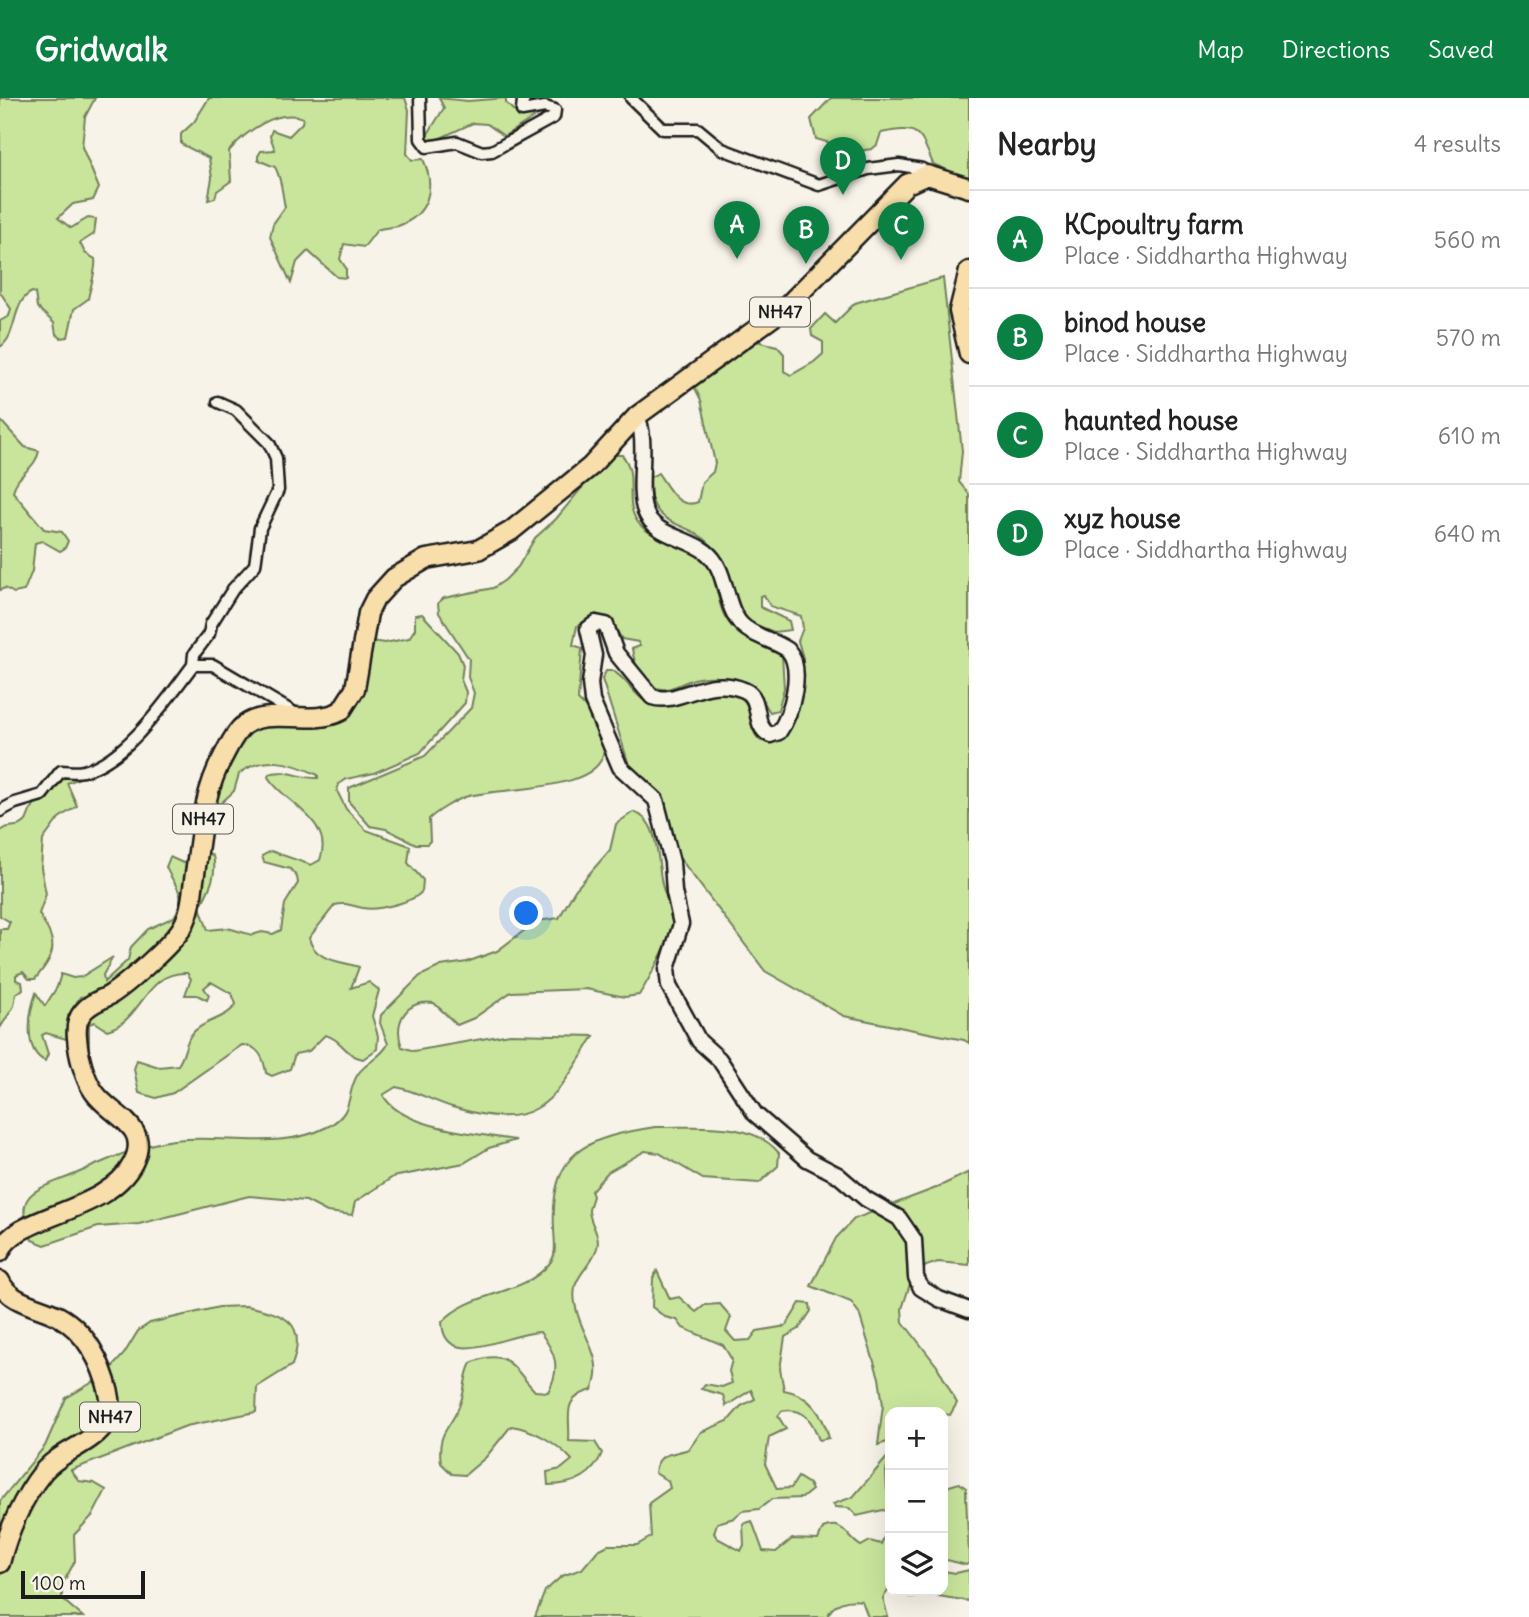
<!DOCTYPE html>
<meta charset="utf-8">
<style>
body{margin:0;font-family:Delius,sans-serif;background:#f6f6f6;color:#222}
.controls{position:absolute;right:21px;bottom:21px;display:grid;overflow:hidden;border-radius:14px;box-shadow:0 7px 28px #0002}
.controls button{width:63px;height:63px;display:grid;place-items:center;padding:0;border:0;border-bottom:2px solid #e0e0e0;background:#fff;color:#222;font:35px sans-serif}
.scale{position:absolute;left:21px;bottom:18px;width:124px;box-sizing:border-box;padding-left:7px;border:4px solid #1c1c1c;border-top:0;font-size:19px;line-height:24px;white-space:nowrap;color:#1c1c1c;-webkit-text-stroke:5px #f7f3e8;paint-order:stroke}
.you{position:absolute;left:527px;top:816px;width:24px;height:24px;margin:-18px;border:5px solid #fff;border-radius:50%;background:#1a73e8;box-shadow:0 0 0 10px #1a73e833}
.badge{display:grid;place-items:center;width:46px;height:46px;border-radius:50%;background:#0b8043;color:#fff;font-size:23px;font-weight:700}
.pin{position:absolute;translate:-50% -58px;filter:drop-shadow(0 2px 4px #0008)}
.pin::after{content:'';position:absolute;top:37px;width:24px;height:21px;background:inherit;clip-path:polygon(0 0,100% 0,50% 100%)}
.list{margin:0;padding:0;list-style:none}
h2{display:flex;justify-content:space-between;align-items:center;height:91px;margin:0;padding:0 28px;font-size:30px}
h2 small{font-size:23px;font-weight:400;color:#767676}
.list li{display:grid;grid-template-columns:46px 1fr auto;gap:21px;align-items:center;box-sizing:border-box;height:98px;padding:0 28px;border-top:2px solid #e0e0e0}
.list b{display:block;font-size:26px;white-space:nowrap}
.list p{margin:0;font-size:23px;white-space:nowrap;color:#767676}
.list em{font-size:23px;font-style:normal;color:#767676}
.icon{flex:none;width:38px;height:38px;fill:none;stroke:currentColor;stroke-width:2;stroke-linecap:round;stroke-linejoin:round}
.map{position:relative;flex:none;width:969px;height:1519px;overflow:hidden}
header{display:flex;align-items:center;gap:42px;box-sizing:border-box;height:98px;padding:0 35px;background:#0b8043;color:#fff}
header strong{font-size:33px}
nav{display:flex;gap:38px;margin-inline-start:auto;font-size:24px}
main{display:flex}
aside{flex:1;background:#fff}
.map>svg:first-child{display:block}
</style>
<header>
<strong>Gridwalk</strong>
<nav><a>Map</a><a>Directions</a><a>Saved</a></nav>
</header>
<main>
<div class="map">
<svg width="969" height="1519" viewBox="0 0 969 1519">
<rect width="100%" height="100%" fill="#f7f3e8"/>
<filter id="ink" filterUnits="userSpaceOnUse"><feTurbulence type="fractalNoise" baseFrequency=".0143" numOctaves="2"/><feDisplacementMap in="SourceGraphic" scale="14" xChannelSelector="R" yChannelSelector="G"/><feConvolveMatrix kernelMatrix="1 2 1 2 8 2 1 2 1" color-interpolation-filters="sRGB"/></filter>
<g filter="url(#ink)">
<g fill="#c9e59c" stroke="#72805c" stroke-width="2">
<path d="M0 0H95L85 19 82 49 99 90 93 102 73 106 58 120 71 130 88 120 96 121 94 136 80 145 85 155 95 161C97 170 90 190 88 201L74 211 68 239 61 240 56 236 54 225 37 209 35 195 32 194C11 204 18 238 0 249V223L9 218 11 211 0 194Z"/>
<path d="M209 0H405L409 12 407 56 412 62 423 61C436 89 429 117 398 128 391 130 384 129 377 132L364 149 344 146 340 161 346 170V180L337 179 308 153 297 164 291 185 270 139 273 126 285 109C282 96 282 81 275 69L258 62V58L261 53 275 52 270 38 272 32 289 38 302 25 303 20C277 10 245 34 229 53L231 83 217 93 215 100 208 102 212 80 209 60 181 46V36L194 24Z"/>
<polygon points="439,0 468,3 506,0 506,5 519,18 541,15 504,38 487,26 473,25 434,43 426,39 444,10"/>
<path d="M831 0H969V81L933 66C919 32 919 28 881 35L877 47 872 51 858 53 816 41 811 21Z"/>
<path d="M943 180 962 353 959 384 969 396V945L964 942 844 918 765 873 670 747 665 702 630 670 602 581 606 573H613C628 581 638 605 655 607 683 611 715 581 741 600 754 609 747 633 761 643H770L802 585 803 560 798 543 803 530 801 518 770 508 764 497 760 498V509L789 523 791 532 774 534 749 524C730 502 731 467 710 446 684 420 649 432 649 380L658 375C668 389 678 412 698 404L702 384 713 374 715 365 701 302 692 284 752 242 777 248 784 256V273L791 277 814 264 823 256V244L812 238 811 231 825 216 835 225 855 205Z"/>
<path d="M0 322 25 349 39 353C36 371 16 376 13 394L44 431 62 434 68 443 65 450 60 453 42 443 35 445 32 473 24 493 14 495 5 490 0 492Z"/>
<path d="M616 357H622C639 376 623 402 637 423 651 444 684 443 702 459 720 475 714 510 731 527 745 541 768 544 782 557L784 590 778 612 770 614C763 605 761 594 751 588 737 579 714 577 698 580 687 582 678 589 667 591 645 594 635 569 632 551L640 548 638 544 622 541 609 521 596 516 577 528 573 547 582 550 578 602C591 614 602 628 604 647 608 697 496 688 465 699 456 702 436 714 429 721L430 743 427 746H416L386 731 370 728 349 704V690L425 658 471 610 474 595 468 579 469 561 439 515 438 505 444 500 493 490 505 482 518 469 535 440 556 421 598 370Z"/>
<path d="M422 516 458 555 463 567 461 582 466 594 465 605 420 655 374 675 347 681 339 686 337 693 346 711 366 732 410 748 408 765 423 782 422 793C415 804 376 813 363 810 352 808 346 804 335 807L309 840C314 863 341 863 359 869L351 890 369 884 379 892 372 918 378 938 377 951 363 961C345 958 342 941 325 937L309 953 295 956 290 971 272 978 266 975C264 961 259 947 242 947L173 995 156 1000 139 995 134 971 137 962 159 969 178 967C185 958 185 945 191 937 202 922 228 921 236 906L232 896 211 884 204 890 209 897 207 902 197 897H185L191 881 187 875C144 873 142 924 107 932L95 924 89 926V954L96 982 78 940 91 898 80 899 68 918 66 941 46 935 42 937 48 956 45 963C23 953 29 914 36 895L45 908 57 889 61 876 73 880 81 879 113 859 103 877 104 884 128 862 131 849 148 831 174 819C189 795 174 789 166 769L170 759 183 765 204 752 213 758C218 778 208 793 200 809L208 832 228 830 252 837 262 834 273 836 281 832 285 806 298 785 297 779 290 771 264 764 262 758 271 753 311 767 320 762C335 723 284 705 268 679L269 676C286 670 301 681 318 680V677C291 664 264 656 239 676L234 693 219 707 211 719 204 713 246 630 339 618 371 543 385 545 409 540 415 531V517Z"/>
<path d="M68 676 85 678 67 685 77 708 59 720 43 742 41 770 46 796 39 816C57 845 58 854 35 881H29L23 874 16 877V882L22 884 23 891 16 896 14 908 0 930V831H7L10 824 0 818V734C7 725 17 732 25 724 29 720 28 714 32 710 39 699 56 680 68 676Z"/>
<path d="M633 714C660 721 657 764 662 786 665 801 675 813 673 828 671 841 647 885 639 897L625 899 586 891 511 894 474 920 457 927 434 905C406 901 393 924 402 949L414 953 510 936 594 938C552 1005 539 1035 452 1009 432 1003 416 993 396 989L383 997C401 1031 480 1036 516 1042L489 1050 464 1065 393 1079 355 1104 352 1117 327 1114 306 1103 249 1098 139 1126 98 1129 45 1147 32 1142C12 1095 33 1093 73 1077 105 1063 138 1047 174 1042 223 1036 281 1053 327 1029 356 1014 345 996 358 976 366 964 381 960 388 946L380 925 381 917 420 878 441 868 467 864 497 853 537 823 559 820 575 792 610 752 616 726Z"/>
<path d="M655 1029C695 1030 751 1021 779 1055L778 1068 759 1085 703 1081 659 1055 645 1053 608 1074 591 1093 593 1098C592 1102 589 1109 589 1113 590 1126 601 1137 597 1150 589 1174 568 1178 576 1210 582 1239 606 1261 592 1292 560 1301 571 1317 569 1343L595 1344 602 1355C593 1379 573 1387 548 1387L547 1374 561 1371 572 1362C557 1345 533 1331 511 1328L486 1359 465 1377 452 1376 441 1365C436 1331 453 1330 461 1303 466 1289 464 1278 471 1265 509 1248 513 1271 535 1293L548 1294C561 1270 556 1255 540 1234 507 1235 444 1274 442 1224 471 1192 522 1199 549 1166 558 1156 554 1142 554 1130 550 1052 586 1040 655 1029Z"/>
<polygon points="969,1074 969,1167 938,1164 926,1168 910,1186 902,1211 903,1224 937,1268 957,1305 950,1317 924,1313 890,1314 890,1343 878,1347 883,1307 879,1280 859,1215 851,1204 811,1188 836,1140 854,1121 936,1090"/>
<path d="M657 1173 670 1201 679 1199 696 1214 705 1207 720 1206 731 1219 726 1233 735 1243 750 1242 757 1233 786 1228 800 1205 810 1206 811 1213 799 1231 785 1239 780 1271 784 1292C809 1296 823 1316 829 1340L819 1342C813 1324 805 1309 782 1313L778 1318 786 1331 769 1339 765 1366 777 1391 791 1390 798 1379 809 1386 812 1392 802 1400 772 1401 759 1411 742 1413 734 1420 717 1425 714 1435 717 1440 741 1453 744 1447 743 1426 752 1423 763 1453 776 1454 792 1441 818 1442 823 1430C845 1421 847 1441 861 1448L870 1443 881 1446 884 1439 890 1436V1490L883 1500 888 1519H868L862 1503C847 1500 833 1505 827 1519H535L545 1493 562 1478 582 1471 598 1452 608 1447H637L651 1439 649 1405 670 1390 668 1383 655 1375C657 1353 673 1357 689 1351L701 1334 728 1323 741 1308 755 1301 751 1292 726 1308 723 1297 701 1291 705 1286 722 1289 732 1285 729 1273 732 1262 723 1247 683 1230 677 1222 665 1219 652 1209 653 1180Z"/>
<path d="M246 1208C284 1216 308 1223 292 1267L257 1289 256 1314 186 1328 71 1372 79 1383 94 1385 106 1392 93 1417 74 1437 75 1463 62 1487V1501L83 1519H0V1403L45 1348 66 1300 105 1277 124 1256 138 1233 150 1225 219 1209Z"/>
<polygon points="890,1356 886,1373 887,1392 890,1394 890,1414 883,1412 857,1418 849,1410 835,1409 833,1406 853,1399"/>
<path d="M959 1385 966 1390C966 1415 969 1440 969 1465L966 1467 943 1461V1390Z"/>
<polygon points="969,1472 969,1503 932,1497 910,1499 913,1493 943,1493 943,1473 956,1475"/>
</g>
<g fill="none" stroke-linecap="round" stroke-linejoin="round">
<defs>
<g id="street">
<polyline points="420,0 421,41 427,49 457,44 482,54 492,53 554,19 555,12 545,9 522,13 523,2 526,0"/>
<polyline points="631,0 663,31 698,31 722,51 819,87 868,71 899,67 922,71 927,77"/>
<polyline points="193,567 213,567 298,617"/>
<path d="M0 713 15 705 42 697 61 673C68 673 76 675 83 673 126 663 168 600 193 567L194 556 209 536 211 526 233 491 255 467 260 430 278 392 276 360 269 345 236 312 218 304"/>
</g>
<path id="secondary" d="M637 318C649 343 636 390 645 413 654 438 687 439 706 454 728 471 723 506 741 526 752 538 774 542 788 552 804 571 792 615 779 634L770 637C751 628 764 600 744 592 706 576 679 608 652 599L616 555 606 527 596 525 588 531 594 557 590 585 592 603 620 669 656 702 672 764 674 794 681 826 667 871 669 888 699 943 719 961 755 1016 807 1061 838 1077 866 1101 899 1120 914 1142 916 1179 921 1190 939 1201 969 1212"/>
<g id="highway">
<polyline points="969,173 959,213 969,256"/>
<path d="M0 1154C14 1116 107 1116 133 1065 152 1027 111 1019 94 994 84 980 78 956 77 939 76 930 77 921 83 914 90 905 101 902 110 897 127 886 174 845 183 828 191 814 192 797 194 782 201 739 202 697 223 659 228 649 235 635 243 628 267 608 311 629 341 613L355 591 368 515 375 501 394 480 426 461 478 452 511 433 590 369 637 318 784 211 907 86 927 77 969 90"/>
<path d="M0 1183C9 1205 39 1208 58 1218 86 1233 102 1265 109 1295 120 1342 65 1346 43 1374 23 1399 8 1433 0 1465"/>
</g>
</defs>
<use href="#street" stroke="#1c1c1c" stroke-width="15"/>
<use href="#secondary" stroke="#1c1c1c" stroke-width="19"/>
<use href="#highway" stroke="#1c1c1c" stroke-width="23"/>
<use href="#street" stroke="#f7f3e8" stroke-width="10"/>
<use href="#secondary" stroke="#f7f3e8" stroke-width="14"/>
<use href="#highway" stroke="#f8deab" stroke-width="18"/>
</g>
</g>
<g text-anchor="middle" stroke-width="5" stroke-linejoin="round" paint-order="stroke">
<g fill="#f7f3e8" stroke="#5e5c59" stroke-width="2">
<rect x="750" y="199.5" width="60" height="29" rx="5"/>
<rect x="173" y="706.5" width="60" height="29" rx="5"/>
<rect x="80" y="1304.5" width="60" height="29" rx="5"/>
</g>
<g font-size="18" font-weight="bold" fill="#1c1c1c">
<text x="780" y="220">NH47</text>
<text x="203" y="727">NH47</text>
<text x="110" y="1325">NH47</text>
</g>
</g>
</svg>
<div class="controls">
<button>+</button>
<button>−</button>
<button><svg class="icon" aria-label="layers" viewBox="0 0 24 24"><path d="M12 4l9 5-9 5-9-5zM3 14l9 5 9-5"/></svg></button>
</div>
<div class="scale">100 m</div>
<div class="you"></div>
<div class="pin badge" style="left:737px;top:161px">A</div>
<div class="pin badge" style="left:806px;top:166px">B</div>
<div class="pin badge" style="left:901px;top:162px">C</div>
<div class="pin badge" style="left:843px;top:97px">D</div>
</div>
<aside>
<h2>Nearby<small>4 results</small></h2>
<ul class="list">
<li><span class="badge">A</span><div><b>KCpoultry farm</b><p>Place · Siddhartha Highway</p></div><em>560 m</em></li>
<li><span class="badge">B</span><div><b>binod house</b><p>Place · Siddhartha Highway</p></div><em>570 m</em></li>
<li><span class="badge">C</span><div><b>haunted house</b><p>Place · Siddhartha Highway</p></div><em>610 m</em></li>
<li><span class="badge">D</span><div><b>xyz house</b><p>Place · Siddhartha Highway</p></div><em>640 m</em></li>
</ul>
</aside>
</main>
